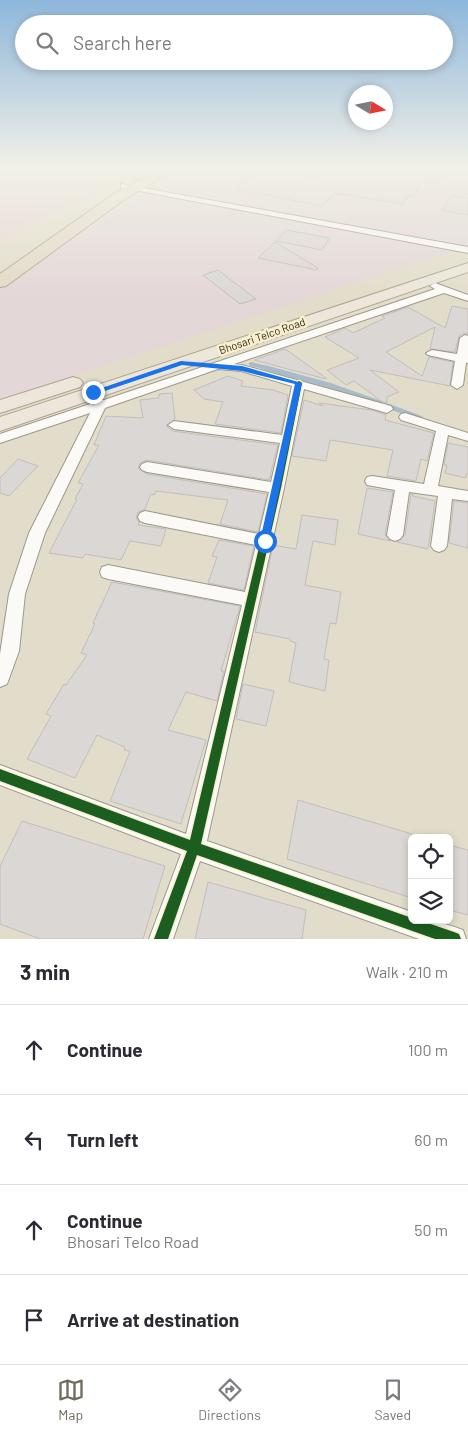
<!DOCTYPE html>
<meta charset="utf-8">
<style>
body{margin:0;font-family:Barlow,sans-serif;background:#f7f7f7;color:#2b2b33}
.controls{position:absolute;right:15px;bottom:15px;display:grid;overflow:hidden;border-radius:8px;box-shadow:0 2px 8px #0003}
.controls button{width:45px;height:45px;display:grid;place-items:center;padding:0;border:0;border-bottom:1px solid #e1e1e2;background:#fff;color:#2b2b33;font:25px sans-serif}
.compass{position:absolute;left:348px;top:85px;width:45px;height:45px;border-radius:50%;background:#fff;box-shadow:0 2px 8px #0003;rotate:100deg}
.stop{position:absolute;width:15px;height:15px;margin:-11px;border:4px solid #1a73e8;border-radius:50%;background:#fff}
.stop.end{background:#1a73e8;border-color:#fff;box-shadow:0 1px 5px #0008}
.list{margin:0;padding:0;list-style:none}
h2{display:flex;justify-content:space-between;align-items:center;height:65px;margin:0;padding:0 20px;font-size:21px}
h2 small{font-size:16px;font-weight:400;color:#7c7c81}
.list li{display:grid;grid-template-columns:32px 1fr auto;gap:15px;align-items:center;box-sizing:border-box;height:90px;padding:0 20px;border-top:1px solid #e1e1e2}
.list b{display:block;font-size:19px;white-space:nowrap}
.list p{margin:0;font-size:16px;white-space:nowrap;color:#7c7c81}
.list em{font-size:16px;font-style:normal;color:#7c7c81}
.icon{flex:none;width:28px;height:28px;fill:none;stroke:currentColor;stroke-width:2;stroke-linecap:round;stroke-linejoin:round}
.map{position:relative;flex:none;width:468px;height:939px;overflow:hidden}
.search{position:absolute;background:#fff;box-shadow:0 2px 8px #0003;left:15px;right:15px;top:15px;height:55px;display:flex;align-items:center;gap:12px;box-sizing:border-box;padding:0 18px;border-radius:28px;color:#7c7c81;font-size:19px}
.sheet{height:425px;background:#fff}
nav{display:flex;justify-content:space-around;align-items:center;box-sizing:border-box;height:70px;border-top:1px solid #e1e1e2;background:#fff;font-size:14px;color:#7c7c81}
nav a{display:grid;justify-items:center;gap:2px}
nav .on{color:#6f6a5b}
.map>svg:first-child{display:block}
</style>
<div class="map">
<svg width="468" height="939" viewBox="0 0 468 939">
<rect width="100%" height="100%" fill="#e2ddca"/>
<polygon fill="#e3d7d7" points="189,169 468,169 468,246 0,400 0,289 66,242 165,180"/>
<polygon fill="#e7d6d0" points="0,169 157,169 24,226 0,241"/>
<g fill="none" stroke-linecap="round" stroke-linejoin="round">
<polyline stroke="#a7bbc9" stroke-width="4" points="251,364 271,369"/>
<g stroke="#a7bbc9" stroke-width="5">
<polyline points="266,368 332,386 380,403"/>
<polyline points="388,406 420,418"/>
</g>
</g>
<g fill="#dbd7d5" stroke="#c2bdbb">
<polygon points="262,169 316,177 325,169 446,169 438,182 423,180 413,196 409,195 403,204 335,193 322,206 236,189"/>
<polygon points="451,195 468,198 468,215 442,210"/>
<polygon points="286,230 330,238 322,250 276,241"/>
<polygon points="275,242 318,268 317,270 258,258"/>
<polygon points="218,270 256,299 240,304 203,275"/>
<polygon points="452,306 468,309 468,334 464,333 459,336 455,352 430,349 435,327 386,352 422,376 429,357 453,362 450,386 370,370 399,392 387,397 387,403 381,401 354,381 346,385 327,370 359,358 325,337 345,328 353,333 385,318 382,316 408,307 445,328"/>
<polygon points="285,349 326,378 326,379 254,360"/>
<polygon points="228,376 243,381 241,386 273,390 288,395 281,433 215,424 223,402 204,399 194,390"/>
<polygon points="172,393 175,419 166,426 173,431 278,445 269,480 147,460 140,463 138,468 147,474 267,494 258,532 220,524 228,500 156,491 154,495 151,494 145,509 138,512 136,518 139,522 138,525 166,529 161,546 130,541 121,560 85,554 83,558 49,553 77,499 75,499 83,484 78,483 99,445 94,445 106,416 143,418 140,400 159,398 159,394"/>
<polygon points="304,400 323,406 319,403 371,410 386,415 385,420 434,433 427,461 421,459 416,481 387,476 393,450 330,440 326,461 292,456"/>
<polygon points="448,443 468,447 468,474 466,474 466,478 445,473 447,465 444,465"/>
<polygon points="18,459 38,466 9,496 0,493 0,478"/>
<polygon points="367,488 393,492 385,535 390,541 358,534"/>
<polygon points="411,494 413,494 413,496 435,501 428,549 397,542 405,535"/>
<polygon points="454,501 468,503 468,548 449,543"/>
<polygon points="302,515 338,520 335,545 313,541 305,585 341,592 336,624 330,623 324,659 329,660 325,691 289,682 296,643 290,641 290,639 255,632 273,545 296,549"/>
<polygon points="219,540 254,546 244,590 208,583 217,557 212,556"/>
<polygon points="112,582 240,606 221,671 224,671 217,701 186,692 168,730 206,740 181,824 110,801 130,751 124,750 125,747 97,735 75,778 27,759 51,716 46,714 64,684 66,685 87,655 81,653 95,624 93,623"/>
<polygon points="243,684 274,691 266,726 236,719"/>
<polygon points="298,800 412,834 412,898 287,859"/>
<polygon points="22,821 165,866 143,939 40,939 0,924 0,866"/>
<polygon points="449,845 468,850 468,915 449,910"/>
<polygon points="208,882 306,910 302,939 195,939"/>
</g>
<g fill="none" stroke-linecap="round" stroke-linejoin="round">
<defs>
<g id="street">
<polygon points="121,184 468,247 468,253 124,188 121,188"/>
<path d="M435 283 468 295V301L444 293 234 364 242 365 391 406 393 409 387 413 304 389 284 488 207 841 412 912V920C432 920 444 923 463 930L466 939H419L200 861 173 939H149L181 854 0 785V765L186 834 242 605 108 579 102 577 100 572 102 567 108 565 245 592 256 545 145 523 140 521 138 517 140 513 145 511 259 534 269 492 147 472 142 470 140 467 142 464 147 462 271 482 280 443 174 429 168 425 174 421 282 435 292 386 241 371 218 369 105 408 45 533 25 594 19 651 7 684 0 687V654L9 594 29 533 90 413 0 443V434L93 403 95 399 104 400 435 289 430 286Z"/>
<polygon points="465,335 468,336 468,363 466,363 463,385 457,389 451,385 455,361 428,355 426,353 432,350 457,354 460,338"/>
<polygon points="405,413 468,433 468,441 448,435 438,486 468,491 468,501 452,499 447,546 444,550 439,552 434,550 431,546 438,496 409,492 403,535 400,539 395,541 390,539 387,535 395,490 367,485 365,481 367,477 372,476 424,484 436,431 401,420 399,417 401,414"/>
</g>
<g id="primary">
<polygon points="468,263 468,272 0,431 0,417"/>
<polygon points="73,377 80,379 83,383 80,387 0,413 0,400"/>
</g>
<polygon id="highway" points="160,169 176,169 125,199 6,286 0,287 0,274 115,193"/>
</defs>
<use href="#street" stroke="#9c988a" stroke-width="2"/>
<use href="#primary" stroke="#afa48b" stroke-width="2"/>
<use href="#highway" stroke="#afa48b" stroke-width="2"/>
<use href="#street" fill="#fbfaf7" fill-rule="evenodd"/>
<use href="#primary" fill="#ece6db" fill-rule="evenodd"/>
<use href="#highway" fill="#e2dac7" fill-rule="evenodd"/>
<defs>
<polygon id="cycleway" points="299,381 302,383 281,488 201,844 412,918 412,920 419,920 454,932 459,934 461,939 435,939 197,855 168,939 154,939 187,851 0,781 0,769 190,840 273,488 296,383"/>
</defs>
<use href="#cycleway" stroke="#faefcd" stroke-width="3"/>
<use href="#cycleway" fill="#1b5e20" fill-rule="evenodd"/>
</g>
<linearGradient id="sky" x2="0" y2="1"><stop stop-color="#8eb7dc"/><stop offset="0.56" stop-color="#f2f0e7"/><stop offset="1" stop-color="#f2f0e7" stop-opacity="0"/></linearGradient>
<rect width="468" height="300" fill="url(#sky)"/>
<polygon fill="#1a73e8" points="181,361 242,366 302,383 268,543 265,544 260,541 295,384 242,371 182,365 96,394 90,392"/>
<g text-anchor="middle" stroke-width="5" stroke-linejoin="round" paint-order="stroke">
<g font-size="11" fill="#312c1f" stroke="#faefcd">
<text transform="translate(262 336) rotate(-19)" y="4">Bhosari Telco Road</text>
</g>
</g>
</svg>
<div class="controls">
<button><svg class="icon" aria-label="locate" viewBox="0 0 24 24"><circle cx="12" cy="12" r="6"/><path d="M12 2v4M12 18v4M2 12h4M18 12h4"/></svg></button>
<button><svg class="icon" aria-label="layers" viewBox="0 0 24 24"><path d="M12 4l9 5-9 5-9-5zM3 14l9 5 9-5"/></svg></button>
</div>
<svg class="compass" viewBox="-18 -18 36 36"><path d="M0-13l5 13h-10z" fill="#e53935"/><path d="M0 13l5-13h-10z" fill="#7c7c81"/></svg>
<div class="stop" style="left:265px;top:541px"></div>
<div class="stop end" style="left:93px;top:392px"></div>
<div class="search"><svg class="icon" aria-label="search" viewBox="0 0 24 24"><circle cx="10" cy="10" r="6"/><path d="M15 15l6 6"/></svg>Search here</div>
</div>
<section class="sheet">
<h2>3 min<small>Walk · 210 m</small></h2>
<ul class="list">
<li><svg class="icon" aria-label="ahead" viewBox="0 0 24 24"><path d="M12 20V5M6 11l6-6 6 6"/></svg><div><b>Continue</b></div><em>100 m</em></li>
<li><svg class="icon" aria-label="left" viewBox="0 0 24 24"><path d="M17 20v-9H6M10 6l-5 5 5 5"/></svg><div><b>Turn left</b></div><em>60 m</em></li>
<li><svg class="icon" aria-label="ahead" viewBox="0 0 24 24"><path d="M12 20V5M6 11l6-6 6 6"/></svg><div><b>Continue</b><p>Bhosari Telco Road</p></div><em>50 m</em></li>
<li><svg class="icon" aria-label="arrive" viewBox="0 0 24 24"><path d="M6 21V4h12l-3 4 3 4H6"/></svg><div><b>Arrive at destination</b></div></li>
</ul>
</section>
<nav>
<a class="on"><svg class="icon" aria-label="map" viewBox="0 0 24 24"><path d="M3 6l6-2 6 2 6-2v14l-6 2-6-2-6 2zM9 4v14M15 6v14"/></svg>Map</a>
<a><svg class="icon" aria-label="directions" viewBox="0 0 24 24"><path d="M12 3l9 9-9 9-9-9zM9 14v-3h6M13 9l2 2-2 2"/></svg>Directions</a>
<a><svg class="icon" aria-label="saved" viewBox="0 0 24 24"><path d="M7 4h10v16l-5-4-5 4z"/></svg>Saved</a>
</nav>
